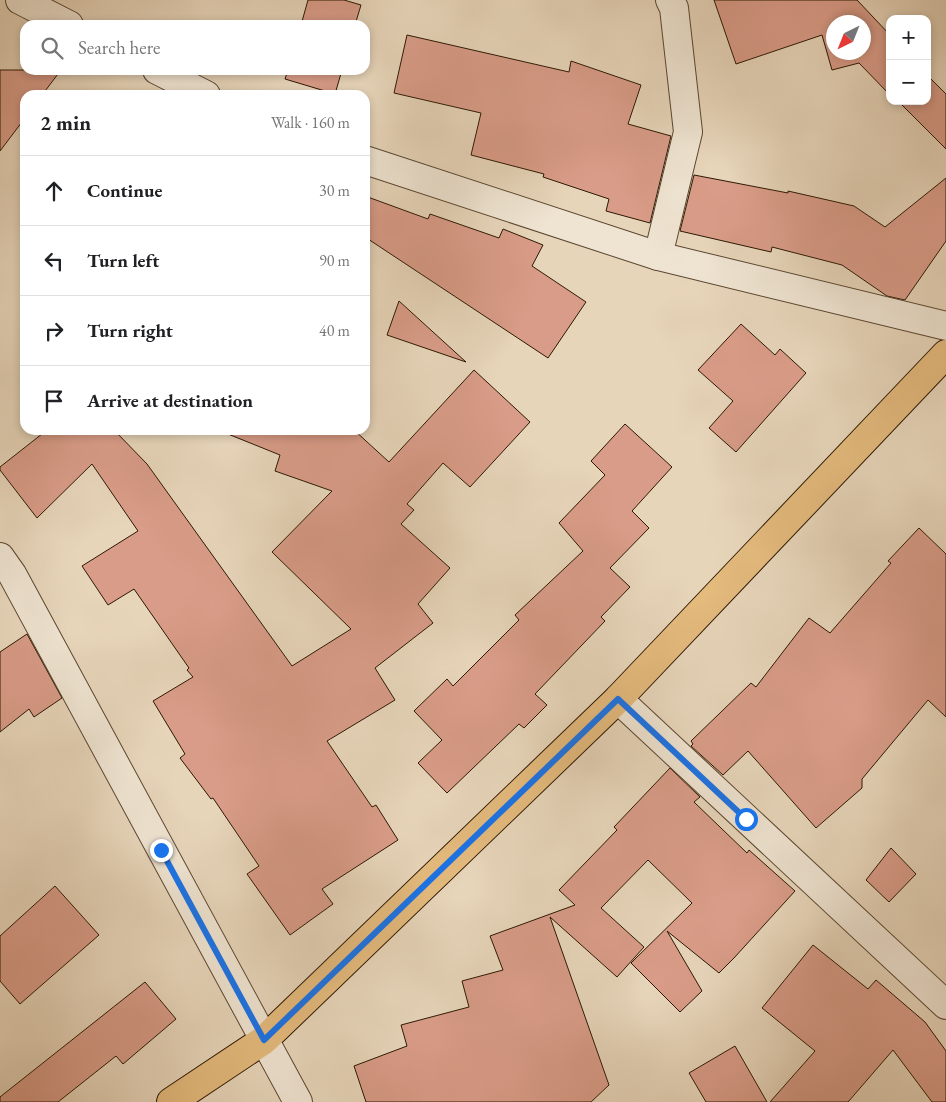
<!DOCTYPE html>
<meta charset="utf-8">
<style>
body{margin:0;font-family:"EB Garamond",serif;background:#f2f2f2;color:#202124}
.controls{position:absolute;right:15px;top:15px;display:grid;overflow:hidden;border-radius:10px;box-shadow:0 2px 8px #0003}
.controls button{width:45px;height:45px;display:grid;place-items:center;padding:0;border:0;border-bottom:1px solid #e0e0e0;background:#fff;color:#202124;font:25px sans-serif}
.compass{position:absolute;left:826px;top:15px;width:45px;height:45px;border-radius:50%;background:#fff;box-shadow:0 2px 8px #0003;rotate:223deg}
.stop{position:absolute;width:15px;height:15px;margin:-11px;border:4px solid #1a73e8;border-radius:50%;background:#fff}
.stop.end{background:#1a73e8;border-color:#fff;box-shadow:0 1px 5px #0008}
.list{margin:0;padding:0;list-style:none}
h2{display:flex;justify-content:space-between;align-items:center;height:65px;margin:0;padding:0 20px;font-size:21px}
h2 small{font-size:16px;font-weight:400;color:#757577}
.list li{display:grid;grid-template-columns:32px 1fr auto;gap:15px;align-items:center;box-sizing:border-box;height:70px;padding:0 20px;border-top:1px solid #e0e0e0}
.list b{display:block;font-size:19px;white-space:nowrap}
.list em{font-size:16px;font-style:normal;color:#757577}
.icon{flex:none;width:28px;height:28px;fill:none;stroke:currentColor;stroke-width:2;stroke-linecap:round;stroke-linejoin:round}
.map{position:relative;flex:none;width:946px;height:1102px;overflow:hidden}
.search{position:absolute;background:#fff;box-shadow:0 2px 8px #0003;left:20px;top:20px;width:350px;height:55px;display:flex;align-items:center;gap:12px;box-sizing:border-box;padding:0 18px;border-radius:15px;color:#757577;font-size:19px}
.panel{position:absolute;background:#fff;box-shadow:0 2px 8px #0003;left:20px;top:90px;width:350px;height:345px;border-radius:15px}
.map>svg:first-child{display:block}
</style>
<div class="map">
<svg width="946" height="1102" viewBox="0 0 946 1102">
<rect width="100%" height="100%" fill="#e7d5ba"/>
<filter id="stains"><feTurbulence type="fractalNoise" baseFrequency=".004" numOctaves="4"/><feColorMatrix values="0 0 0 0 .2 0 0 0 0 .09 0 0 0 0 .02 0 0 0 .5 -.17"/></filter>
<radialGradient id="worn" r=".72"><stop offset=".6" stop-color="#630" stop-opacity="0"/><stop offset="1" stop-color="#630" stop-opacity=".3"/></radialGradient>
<g fill="#d99c88" stroke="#2c1803" fill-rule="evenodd">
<polygon points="308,0 344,0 361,5 355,25 301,25"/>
<path d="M714 0H857L890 35V95L859 63 832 70 822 35 736 64ZM834 22H864V52H834Z"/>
<polygon points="407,35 569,72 571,61 641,85 628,124 671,136 650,223 606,211 609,199 543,177 544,174 471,155 481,113 394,93"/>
<polygon points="0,70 61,70 42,95 25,95 25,118 0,151"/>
<polygon points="288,70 342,70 335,94 285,79"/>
<polygon points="927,75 946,94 946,149 898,101 927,101"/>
<polygon points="694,175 788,193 788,191 854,206 885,227 946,178 946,241 905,300 887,296 842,265 772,247 771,252 680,231"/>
<polygon points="365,196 428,219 430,214 499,238 503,229 543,245 532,266 586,302 548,358 365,237"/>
<polygon points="399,301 466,362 387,335"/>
<polygon points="741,324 775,355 780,349 806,373 736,452 709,428 733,401 698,370"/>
<polygon points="474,370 530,422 470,487 443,463 407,504 414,510 401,524 450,568 418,604 433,623 375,668 395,700 327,741 372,807 376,805 398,840 322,889 333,904 290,935 247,874 259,866 213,798 211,799 180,758 185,754 153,701 193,677 187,670 189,668 134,589 108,605 82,566 138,531 92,464 37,518 0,470 0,467 47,430 114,430 147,464 292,666 351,629 272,552 332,491 275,471 280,455 223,432 223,430 354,430 389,462"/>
<polygon points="625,424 672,467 632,511 649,528 610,568 630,587 601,617 605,621 535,694 547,705 524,728 519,724 447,793 418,763 442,740 414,711 447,679 453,686 519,620 515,615 583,551 559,523 605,475 591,461"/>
<polygon points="919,528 946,554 946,717 928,700 862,779 862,788 816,828 748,751 723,775 691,746 693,744 691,741 751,683 756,687 809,618 830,633 891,563 888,561"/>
<polygon points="27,634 62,698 34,717 29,709 0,732 0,652"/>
<polygon points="670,768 700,797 694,802 747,853 749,850 795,891 734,958 719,973 667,931 702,991 680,1012 631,963 692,903 648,860 601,908 644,947 617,977 550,917 609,1085 591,1102 366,1102 354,1066 407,1046 401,1025 469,1007 462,981 503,970 490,936 575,905 559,890 617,830 614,827"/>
<polygon points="891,848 916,874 889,902 866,880"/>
<polygon points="55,886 99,935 20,1004 0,981 0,936"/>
<polygon points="813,945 868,989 876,980 925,1022 946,1051 946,1102 932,1102 893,1050 848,1102 770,1102 815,1051 762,1008"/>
<polygon points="145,982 176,1019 123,1064 116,1056 58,1102 0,1102 0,1097"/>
<polygon points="735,1046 767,1102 706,1102 689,1073"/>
</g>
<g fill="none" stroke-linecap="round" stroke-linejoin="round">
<defs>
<g id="minor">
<polyline points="20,0 69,25"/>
<polyline points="157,70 206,95"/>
<polyline points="365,160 658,256 946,326"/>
<polyline points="658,256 688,132 674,8 670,0"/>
<polyline points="0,557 12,574 298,1102"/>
<polyline points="618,699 946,1005"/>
</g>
<polyline id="major" points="171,1102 264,1040 618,699 946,354"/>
</defs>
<use href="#minor" stroke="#5b4731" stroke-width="30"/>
<use href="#major" stroke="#2c1803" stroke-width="30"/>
<use href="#minor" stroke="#efe4d2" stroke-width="28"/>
<use href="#major" stroke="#e4ba7d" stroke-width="28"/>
</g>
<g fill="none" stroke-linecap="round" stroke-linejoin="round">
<polyline stroke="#1a73e8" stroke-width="6" points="161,850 264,1040 618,699 746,819"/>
</g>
<rect width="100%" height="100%" filter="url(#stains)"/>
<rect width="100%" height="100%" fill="url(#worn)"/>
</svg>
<div class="controls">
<button>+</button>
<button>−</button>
</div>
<svg class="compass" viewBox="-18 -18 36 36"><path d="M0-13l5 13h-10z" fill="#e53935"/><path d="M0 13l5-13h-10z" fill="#757577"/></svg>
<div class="stop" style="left:746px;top:819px"></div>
<div class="stop end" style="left:161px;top:850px"></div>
<div class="search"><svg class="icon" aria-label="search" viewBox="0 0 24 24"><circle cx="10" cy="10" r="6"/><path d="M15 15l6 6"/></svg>Search here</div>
<section class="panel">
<h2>2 min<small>Walk · 160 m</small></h2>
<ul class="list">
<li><svg class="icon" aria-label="ahead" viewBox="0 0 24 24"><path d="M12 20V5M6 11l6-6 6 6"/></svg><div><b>Continue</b></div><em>30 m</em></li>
<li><svg class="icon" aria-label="left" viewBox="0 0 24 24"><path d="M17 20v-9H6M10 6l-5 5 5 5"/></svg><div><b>Turn left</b></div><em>90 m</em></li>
<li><svg class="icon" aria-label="right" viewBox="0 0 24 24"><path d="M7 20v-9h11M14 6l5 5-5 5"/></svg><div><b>Turn right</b></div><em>40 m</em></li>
<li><svg class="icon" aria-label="arrive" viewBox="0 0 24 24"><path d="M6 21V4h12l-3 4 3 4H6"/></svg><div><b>Arrive at destination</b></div></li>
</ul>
</section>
</div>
